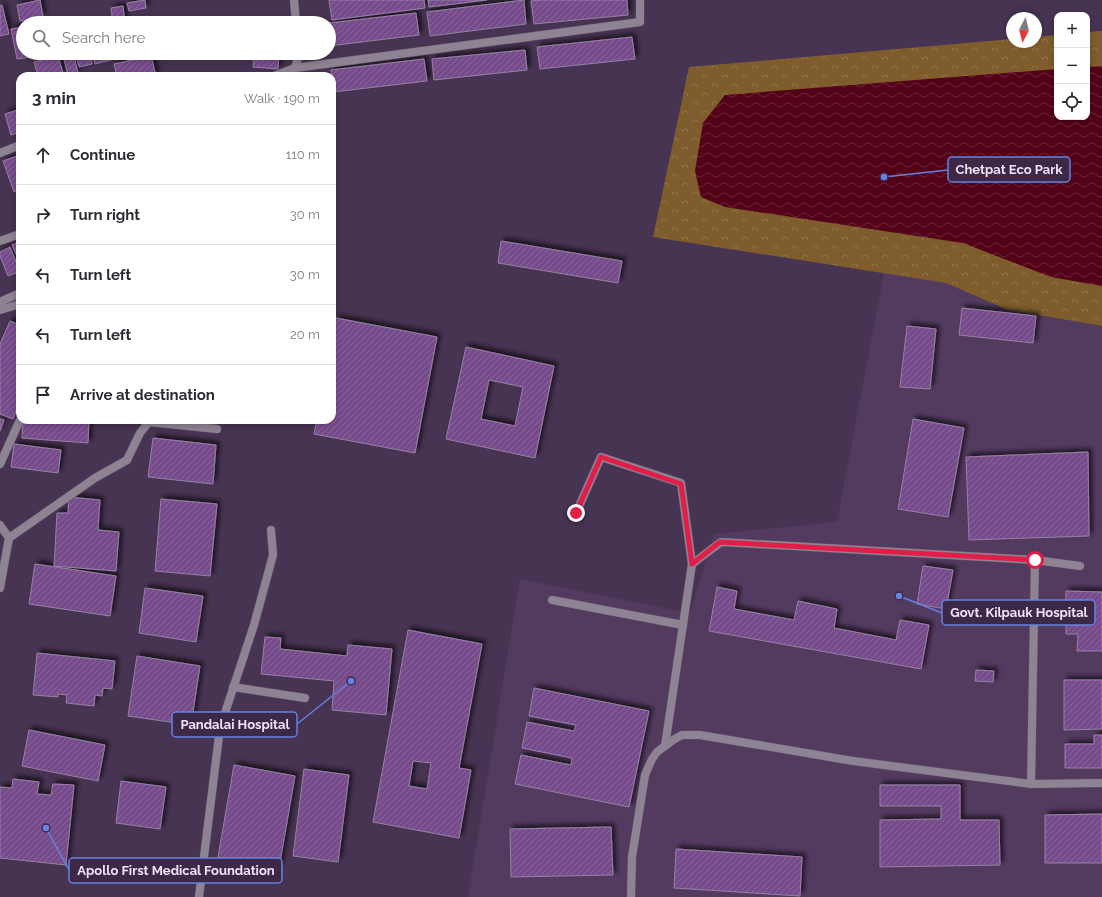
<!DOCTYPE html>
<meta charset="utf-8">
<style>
body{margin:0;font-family:Raleway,sans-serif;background:#f7f7f7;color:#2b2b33}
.controls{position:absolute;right:12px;top:12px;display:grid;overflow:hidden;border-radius:8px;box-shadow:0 2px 6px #0003}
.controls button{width:36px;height:36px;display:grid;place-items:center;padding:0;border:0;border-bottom:1px solid #e1e1e2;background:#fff;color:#2b2b33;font:20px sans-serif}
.compass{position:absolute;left:1006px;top:12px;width:36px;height:36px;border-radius:50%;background:#fff;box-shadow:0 2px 6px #0003;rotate:187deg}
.stop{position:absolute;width:12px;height:12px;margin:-9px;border:3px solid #e11d48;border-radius:50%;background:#fff}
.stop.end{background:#e11d48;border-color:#fff;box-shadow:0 1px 4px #0008}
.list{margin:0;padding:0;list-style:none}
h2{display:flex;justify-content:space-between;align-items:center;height:52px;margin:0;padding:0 16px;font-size:17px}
h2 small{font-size:13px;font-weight:400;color:#7c7c81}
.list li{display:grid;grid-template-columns:26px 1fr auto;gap:12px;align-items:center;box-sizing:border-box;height:60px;padding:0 16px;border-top:1px solid #e1e1e2}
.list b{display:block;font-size:15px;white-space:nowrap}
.list em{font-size:13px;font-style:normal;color:#7c7c81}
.icon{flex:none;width:22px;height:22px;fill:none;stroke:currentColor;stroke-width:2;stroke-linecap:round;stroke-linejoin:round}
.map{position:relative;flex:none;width:1102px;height:897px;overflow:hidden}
.search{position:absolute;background:#fff;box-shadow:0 2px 6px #0003;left:16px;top:16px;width:320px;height:44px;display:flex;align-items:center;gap:10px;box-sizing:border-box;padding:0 14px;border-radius:22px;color:#7c7c81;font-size:15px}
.panel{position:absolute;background:#fff;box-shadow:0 2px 6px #0003;left:16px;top:72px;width:320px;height:352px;border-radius:12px}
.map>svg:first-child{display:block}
</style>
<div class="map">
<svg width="1102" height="897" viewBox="0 0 1102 897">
<defs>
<pattern id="park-crowns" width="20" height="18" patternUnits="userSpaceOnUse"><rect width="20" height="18" fill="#7e5c2c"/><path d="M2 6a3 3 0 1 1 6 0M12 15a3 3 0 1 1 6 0" fill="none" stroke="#91734b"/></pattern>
<pattern id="water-waves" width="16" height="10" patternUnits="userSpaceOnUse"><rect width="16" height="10" fill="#530218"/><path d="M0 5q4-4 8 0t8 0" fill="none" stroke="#6c273a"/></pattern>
<pattern id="building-hatch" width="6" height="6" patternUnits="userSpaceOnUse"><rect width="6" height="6" fill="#764b8b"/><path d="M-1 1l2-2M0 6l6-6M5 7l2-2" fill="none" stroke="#8a659c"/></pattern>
<filter id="shadow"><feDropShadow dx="3.5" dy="-3.5" stdDeviation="2" flood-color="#0009"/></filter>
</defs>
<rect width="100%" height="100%" fill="#473352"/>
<polygon fill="#533a5f" points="884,273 946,283 1008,310 1102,326 1102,897 468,897 520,579 690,613 714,534 837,522"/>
<polygon fill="url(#park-crowns)" points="1102,31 1102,326 1008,310 946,283 653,237 689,67 1012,39 1012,42 1036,42 1036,37 1057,35 1057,117 1087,117 1087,32"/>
<polygon fill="url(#water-waves)" points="1102,66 1102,286 1051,277 963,243 725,207 701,197 695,171 703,123 725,95 1057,69 1057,117 1087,117 1087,67"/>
<g fill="url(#building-hatch)" stroke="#9881a4" fill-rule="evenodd" filter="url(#shadow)">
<polygon points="40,0 43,16 20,21 17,5"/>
<polygon points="145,0 146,8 129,11 127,3"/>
<polygon points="329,0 424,0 425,8 332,20"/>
<polygon points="428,0 487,0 429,7"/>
<polygon points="524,0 526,24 430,36 427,12"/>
<polygon points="541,0 627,0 628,15 534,24 531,1"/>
<polygon points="2,5 9,34 0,36 0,6"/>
<polygon points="123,6 125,23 113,23 111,8"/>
<polygon points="416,13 419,35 329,46 329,23"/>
<polygon points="23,27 23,53 29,53 30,57 17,59 11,29"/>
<polygon points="632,37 635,59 540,69 537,47"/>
<polygon points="525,50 527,70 434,80 432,59"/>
<polygon points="76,53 90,53 92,64 79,67"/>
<polygon points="92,53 113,53 114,59 95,64"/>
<polygon points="132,53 150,53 133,56"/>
<polygon points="254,53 279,53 278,69 253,67"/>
<polygon points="58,56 63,73 53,76 38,76 34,62"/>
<polygon points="74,56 78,73 68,75 64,59"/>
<polygon points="151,56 156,76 117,76 114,64"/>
<polygon points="424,59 427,81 333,92 331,70"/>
<polygon points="20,109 20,132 11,135 5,114"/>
<polygon points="17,156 20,164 20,190 14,192 3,161"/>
<polygon points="501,241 622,261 618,283 498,263"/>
<polygon points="20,242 20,263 12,245"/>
<polygon points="10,247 20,271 8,276 0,256 0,252"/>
<polygon points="962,308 1036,316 1033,343 959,335"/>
<polygon points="336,318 437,337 415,453 314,434 317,420 332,420 332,341"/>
<polygon points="10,321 20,325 20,402 13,419 0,414 0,344"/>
<polygon points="907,326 936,329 930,389 900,387"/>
<path d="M466 347 554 366 535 458 446 439ZM489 380 523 387 515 426 481 419Z"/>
<polygon points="0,419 4,420 0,431"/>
<polygon points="913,419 964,428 948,517 898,509"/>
<polygon points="23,420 89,420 88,443 22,438"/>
<polygon points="153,438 216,445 213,484 148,477"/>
<polygon points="14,444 61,450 58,473 11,467"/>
<polygon points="1088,452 1089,536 969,540 966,457"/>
<polygon points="69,497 100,500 98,530 119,532 116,571 54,566 57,513 68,513"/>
<polygon points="161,499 217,504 210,576 155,571"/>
<polygon points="35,564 116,576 110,616 29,604"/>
<polygon points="923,566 953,570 946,609 917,604"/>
<polygon points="717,587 737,591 734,609 794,620 798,601 837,609 834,628 896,640 900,620 929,625 921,669 709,631"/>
<polygon points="145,588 203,596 196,642 139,633"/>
<polygon points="1066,591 1102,592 1102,651 1077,651 1078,634 1066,634"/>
<path d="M408 630 482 644 459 768 471 770 459 838 373 822ZM413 761 431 763 427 789 409 786Z"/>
<polygon points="265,637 281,638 280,649 347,656 348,645 392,649 386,715 332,710 334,681 261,674"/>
<polygon points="37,653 115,661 112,689 103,688 102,696 95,695 94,706 66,703 67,695 58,694 58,697 33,695"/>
<polygon points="137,656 200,666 191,725 128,716"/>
<polygon points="976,670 994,671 993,682 975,681"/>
<polygon points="1064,680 1102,680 1102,729 1064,730"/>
<polygon points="534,688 649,711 629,807 515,784 521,755 571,765 572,758 522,748 527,722 574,731 576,725 529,716"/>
<polygon points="29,730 105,745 98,781 22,766"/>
<polygon points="1094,735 1102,735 1102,768 1065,768 1065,744 1094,744"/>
<polygon points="234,765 295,776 279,868 218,857"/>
<polygon points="304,769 349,775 338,862 293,856"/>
<polygon points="13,779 39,782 37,794 51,795 53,784 74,785 66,865 0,858 0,787 12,788"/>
<polygon points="121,781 166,787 160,829 116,823"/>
<polygon points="880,785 960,785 960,820 999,820 1000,865 880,867 880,820 941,819 941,806 880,806"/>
<polygon points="1102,814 1102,863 1045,863 1045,815"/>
<polygon points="611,827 613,875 511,877 510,829"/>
<polygon points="676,849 802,857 800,896 674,888"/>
</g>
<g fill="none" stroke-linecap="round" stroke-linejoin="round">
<defs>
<g id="service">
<polyline points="0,302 20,293"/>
<polyline points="0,310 20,304"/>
<polyline points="127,460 140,433 149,422 217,429"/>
<polyline points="0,464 20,420"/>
<polyline points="0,525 9,538"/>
<polyline points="233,687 305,698"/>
<polyline points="199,897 220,728 254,625 273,555 271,530"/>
</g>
<g id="minor">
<polyline points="294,0 296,23"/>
<polyline points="274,76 295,68 298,58 298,53"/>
<polyline points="290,76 295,68 640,22 640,0"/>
<polyline points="0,153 20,145"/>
<polyline points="0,241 20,234"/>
<polyline points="576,513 601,457 681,483 692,564"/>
<polyline points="0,588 9,538 95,478 127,460"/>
<polyline points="552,600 683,625"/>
<polyline points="665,746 692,564 721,542 1035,560"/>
<polyline points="1031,784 1035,560 1080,566"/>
<polyline points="631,897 632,857 645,775 652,759 657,752 673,740 682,735 700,735 853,761 1031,784 1102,783"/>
</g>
</defs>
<use href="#service" stroke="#624f6c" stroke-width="9"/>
<use href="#minor" stroke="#624f6c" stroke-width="9"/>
<use href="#service" stroke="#8d8393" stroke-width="8"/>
<use href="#minor" stroke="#8d8393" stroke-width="8"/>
</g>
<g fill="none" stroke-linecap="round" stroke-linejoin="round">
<polyline stroke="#e11d48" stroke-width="5" points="576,513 601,457 681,484 692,564 720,542 1035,560"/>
</g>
<path fill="none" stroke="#6682e2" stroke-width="1.5" d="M884 177L948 170M899 596L942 613M351 681L297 724M46 828L69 870"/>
<g fill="#6682e2" stroke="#3d2847" stroke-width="1.5">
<circle cx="884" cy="177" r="4"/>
<circle cx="899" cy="596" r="4"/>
<circle cx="351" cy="681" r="4"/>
<circle cx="46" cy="828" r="4"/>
</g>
<g fill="#3d2847" stroke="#6682e2" stroke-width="1.5">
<rect x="948" y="157" width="122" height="25" rx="4"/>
<rect x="942" y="600" width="153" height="25" rx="4"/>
<rect x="172" y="712" width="125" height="25" rx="4"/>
<rect x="69" y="858" width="213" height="25" rx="4"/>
</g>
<g font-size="13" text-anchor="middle" font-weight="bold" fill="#efe3f6">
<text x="1009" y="174">Chetpat Eco Park</text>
<text x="1019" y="617">Govt. Kilpauk Hospital</text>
<text x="235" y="729">Pandalai Hospital</text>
<text x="176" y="875">Apollo First Medical Foundation</text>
</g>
</svg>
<div class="controls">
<button>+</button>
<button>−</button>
<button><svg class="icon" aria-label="locate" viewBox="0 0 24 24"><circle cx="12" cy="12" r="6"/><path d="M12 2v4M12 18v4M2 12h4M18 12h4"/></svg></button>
</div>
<svg class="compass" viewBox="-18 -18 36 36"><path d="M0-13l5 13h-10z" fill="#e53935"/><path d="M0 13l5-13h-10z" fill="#7c7c81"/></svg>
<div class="stop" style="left:1035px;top:560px"></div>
<div class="stop end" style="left:576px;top:513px"></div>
<div class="search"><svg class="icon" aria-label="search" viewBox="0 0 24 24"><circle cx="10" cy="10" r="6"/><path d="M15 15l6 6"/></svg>Search here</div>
<section class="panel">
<h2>3 min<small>Walk · 190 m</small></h2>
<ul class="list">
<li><svg class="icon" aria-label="ahead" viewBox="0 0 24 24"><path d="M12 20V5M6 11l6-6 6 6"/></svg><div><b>Continue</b></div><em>110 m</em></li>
<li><svg class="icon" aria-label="right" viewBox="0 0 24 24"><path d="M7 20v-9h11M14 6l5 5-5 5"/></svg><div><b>Turn right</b></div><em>30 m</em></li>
<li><svg class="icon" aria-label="left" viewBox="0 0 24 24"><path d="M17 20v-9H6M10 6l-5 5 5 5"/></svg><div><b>Turn left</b></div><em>30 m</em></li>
<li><svg class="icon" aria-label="left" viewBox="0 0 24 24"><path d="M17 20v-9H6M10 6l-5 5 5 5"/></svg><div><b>Turn left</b></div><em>20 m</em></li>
<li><svg class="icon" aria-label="arrive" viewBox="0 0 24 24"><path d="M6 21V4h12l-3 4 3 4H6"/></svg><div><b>Arrive at destination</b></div></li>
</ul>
</section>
</div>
